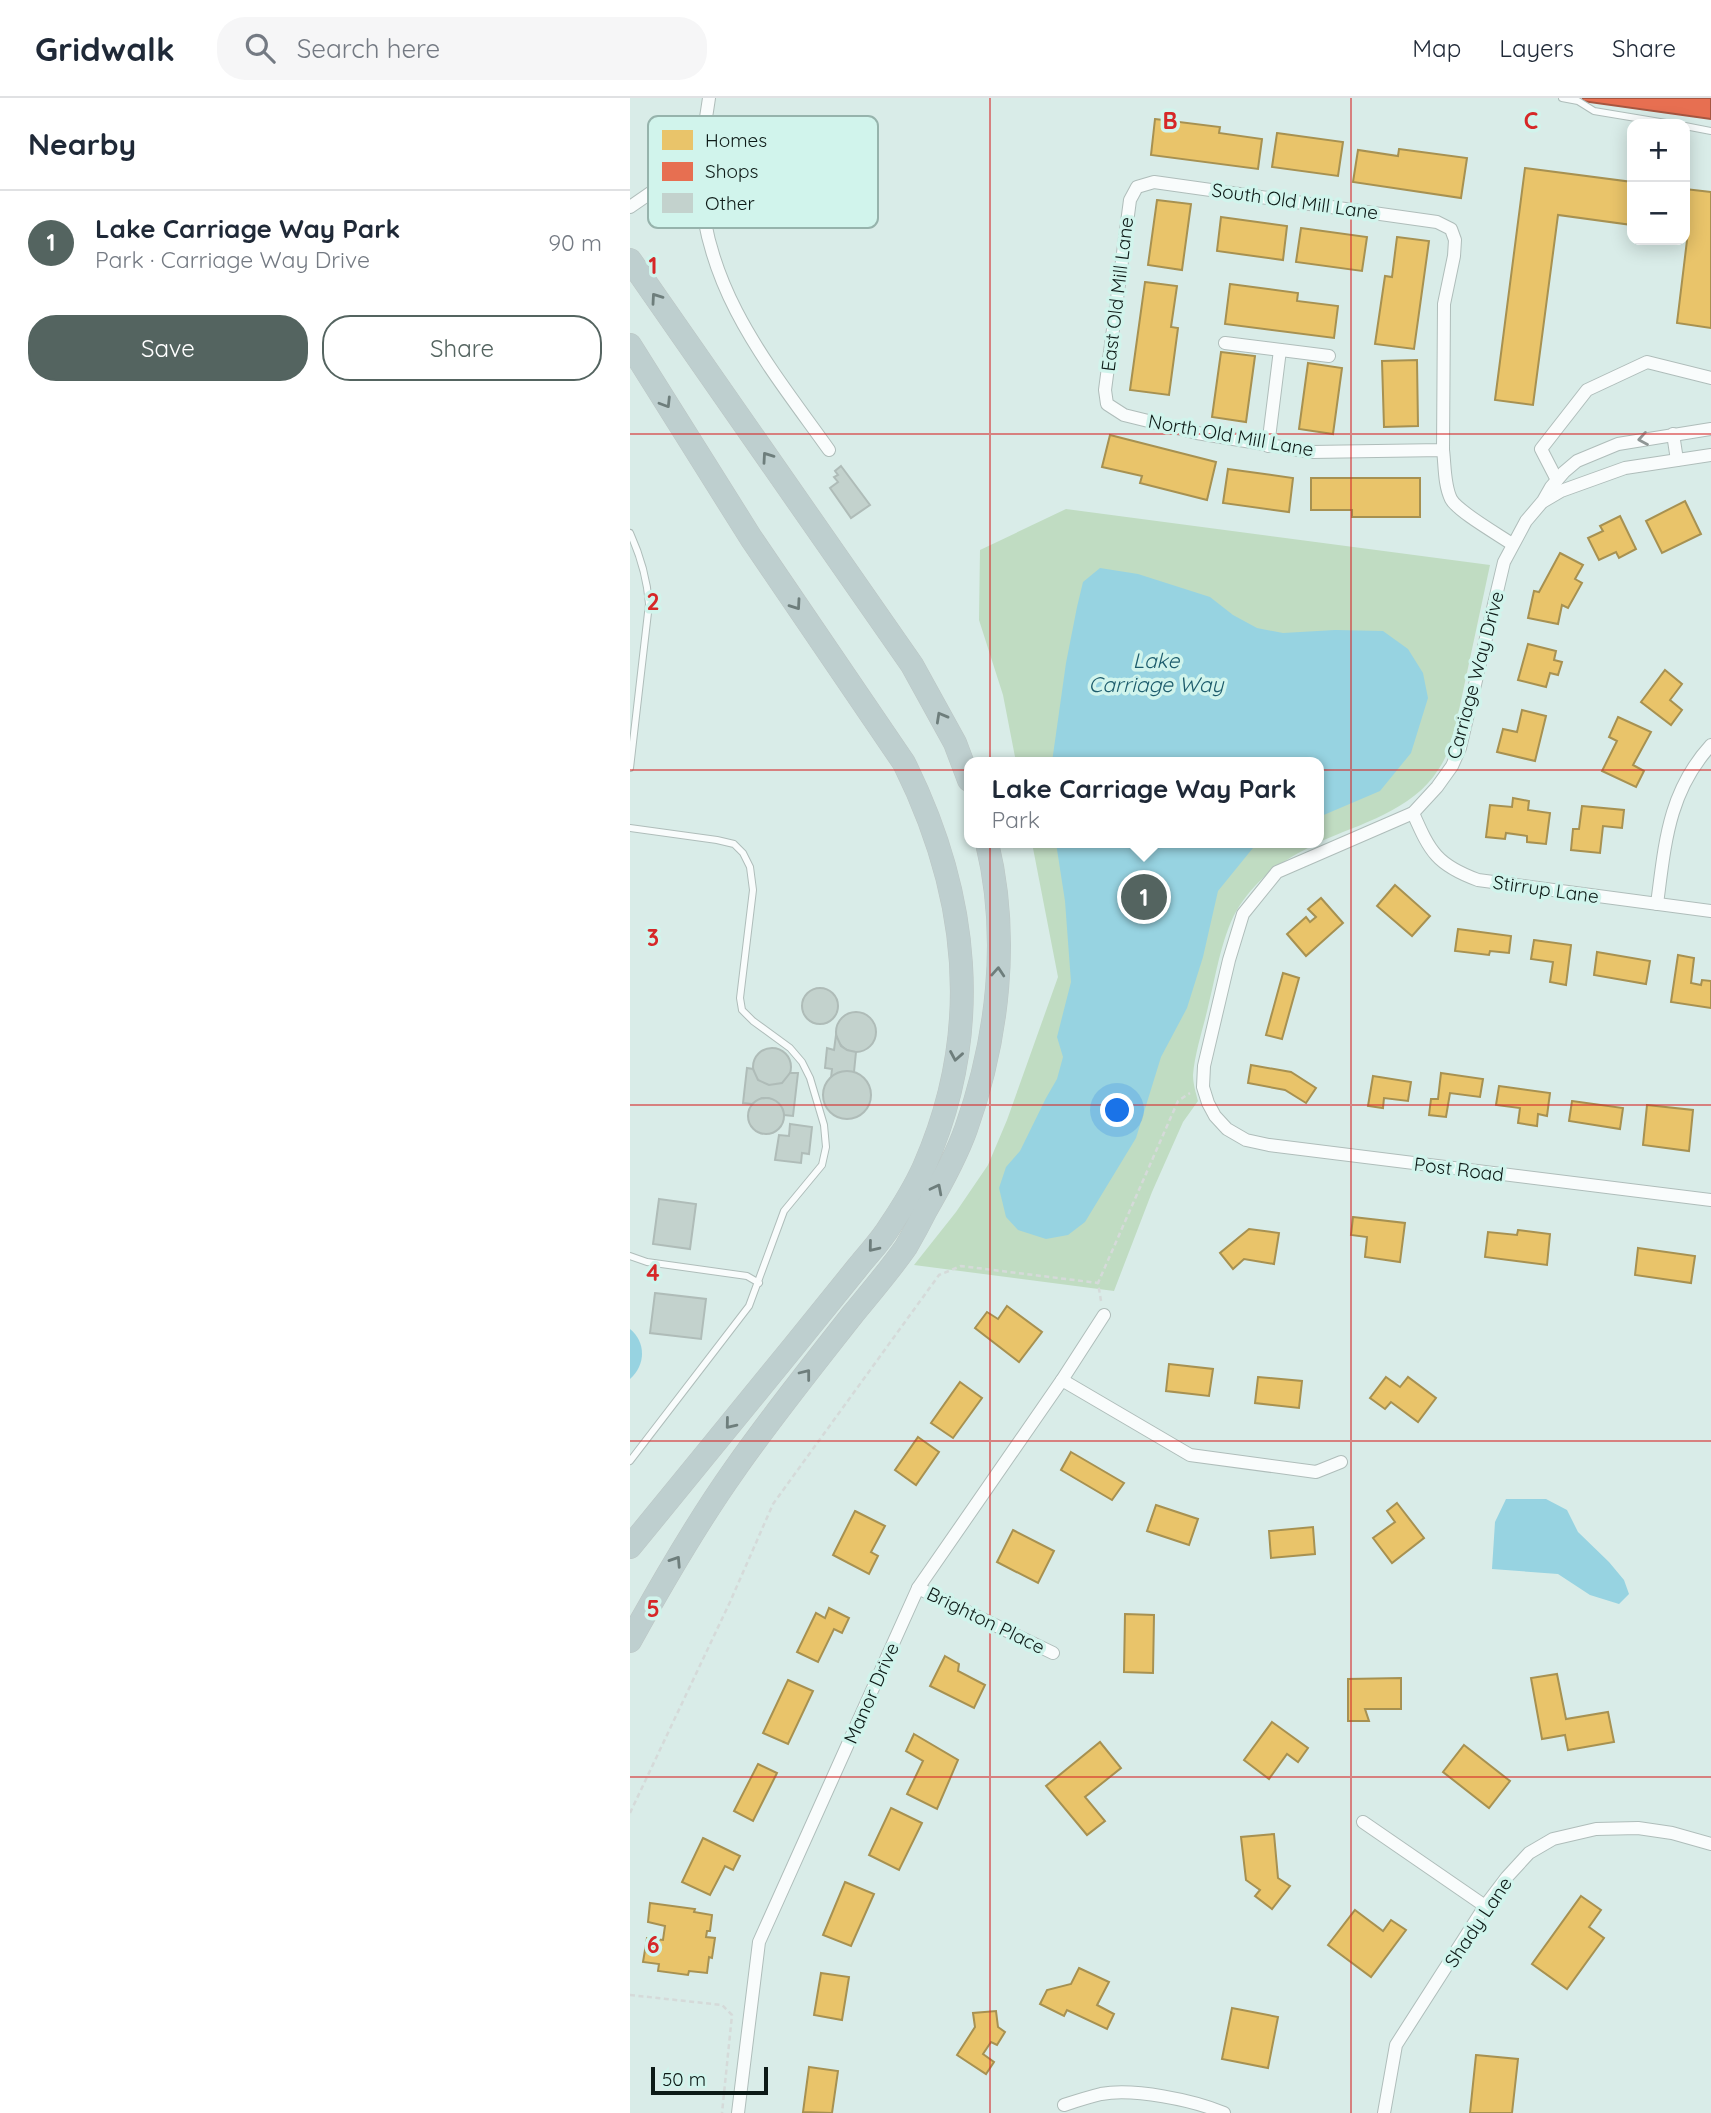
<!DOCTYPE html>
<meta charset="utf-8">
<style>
body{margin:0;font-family:Quicksand,sans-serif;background:#f6f6f7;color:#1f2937}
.controls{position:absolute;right:21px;top:21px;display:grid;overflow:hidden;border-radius:14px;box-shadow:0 4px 18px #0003}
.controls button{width:63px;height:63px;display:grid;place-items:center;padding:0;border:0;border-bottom:2px solid #e0e1e3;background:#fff;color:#1f2937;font:35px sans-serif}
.scale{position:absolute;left:21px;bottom:18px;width:117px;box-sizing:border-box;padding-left:7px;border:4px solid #0d1a17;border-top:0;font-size:19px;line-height:24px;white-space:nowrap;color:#0d1a17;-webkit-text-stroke:5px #d1f4ec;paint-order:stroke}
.you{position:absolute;left:488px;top:1013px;width:24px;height:24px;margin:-18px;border:5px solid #fff;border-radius:50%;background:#1a73e8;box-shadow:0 0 0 10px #1a73e833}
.badge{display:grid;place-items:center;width:46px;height:46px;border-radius:50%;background:#546460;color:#fff;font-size:23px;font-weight:700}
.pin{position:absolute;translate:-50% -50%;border:4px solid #fff;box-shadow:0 2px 7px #0006}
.popup{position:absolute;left:334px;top:659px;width:360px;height:91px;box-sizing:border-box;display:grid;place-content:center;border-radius:14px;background:#fff;filter:drop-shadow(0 2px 5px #0005);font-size:23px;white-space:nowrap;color:#747a83}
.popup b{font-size:26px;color:#1f2937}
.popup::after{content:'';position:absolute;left:50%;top:100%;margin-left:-14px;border:14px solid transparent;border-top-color:#fff}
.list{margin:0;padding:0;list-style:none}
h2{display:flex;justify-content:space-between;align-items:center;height:91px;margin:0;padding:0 28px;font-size:30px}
h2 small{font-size:23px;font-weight:400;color:#747a83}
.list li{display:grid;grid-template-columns:46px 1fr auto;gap:21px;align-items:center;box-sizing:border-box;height:105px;padding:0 28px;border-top:2px solid #e0e1e3}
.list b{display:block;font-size:26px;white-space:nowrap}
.list p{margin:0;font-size:23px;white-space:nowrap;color:#747a83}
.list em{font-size:23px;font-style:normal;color:#747a83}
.actions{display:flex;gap:14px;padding:21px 28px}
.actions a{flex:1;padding:16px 0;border:2px solid #546460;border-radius:28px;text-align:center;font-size:24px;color:#546460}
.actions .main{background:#546460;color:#fff}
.icon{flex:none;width:38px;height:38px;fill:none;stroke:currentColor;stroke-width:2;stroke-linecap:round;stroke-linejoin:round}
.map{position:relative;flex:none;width:1081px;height:2015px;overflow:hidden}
header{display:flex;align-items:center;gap:42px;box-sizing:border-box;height:98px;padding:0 35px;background:#fff;border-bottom:2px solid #e0e1e3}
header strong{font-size:33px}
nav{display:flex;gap:38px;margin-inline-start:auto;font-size:24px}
.search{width:490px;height:63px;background:#f6f6f7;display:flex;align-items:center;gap:18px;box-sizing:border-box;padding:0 24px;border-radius:28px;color:#747a83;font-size:26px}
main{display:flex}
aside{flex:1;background:#fff}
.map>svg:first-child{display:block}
</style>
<header>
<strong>Gridwalk</strong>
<div class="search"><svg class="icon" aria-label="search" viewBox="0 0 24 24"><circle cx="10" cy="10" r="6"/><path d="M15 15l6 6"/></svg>Search here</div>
<nav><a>Map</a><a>Layers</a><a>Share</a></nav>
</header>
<main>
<aside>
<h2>Nearby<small></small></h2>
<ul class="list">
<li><span class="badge">1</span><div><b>Lake Carriage Way Park</b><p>Park · Carriage Way Drive</p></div><em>90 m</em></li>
</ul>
<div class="actions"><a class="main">Save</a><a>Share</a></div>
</aside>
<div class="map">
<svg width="1081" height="2015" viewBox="0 0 1081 2015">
<rect width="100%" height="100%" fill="#d9ece8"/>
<g fill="#c0dcc2">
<path d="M436 411 860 467 826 626C822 642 818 658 808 672 783 712 730 726 689 744V664H386L373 597 349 522 350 452Z"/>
<path d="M402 745H688C655 761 631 776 610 807 592 834 586 878 578 909 573 931 565 954 563 977 563 986 566 995 568 1003L553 1024 522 1094 484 1193 284 1167 326 1114 358 1067 377 1022 428 879Z"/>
</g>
<g fill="#97d3e1">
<polygon points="470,470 508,476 580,499 603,517 627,530 653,535 705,532 753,533 778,551 793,575 798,600 781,655 750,693 689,719 689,664 422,664 436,565 447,509 453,484"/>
<polygon points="426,745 627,745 588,793 573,859 557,910 531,959 506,1040 455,1124 438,1137 416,1141 388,1132 376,1119 369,1090 376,1069 390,1053 416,1000 427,981 433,959 427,939 441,884 435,803"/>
<path d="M0 1231C16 1244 16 1267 0 1281Z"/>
<polygon points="876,1401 916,1401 937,1412 948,1434 979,1464 994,1482 999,1496 989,1506 960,1497 928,1476 862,1471 865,1424"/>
</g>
<g fill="#e9c46a" stroke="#a79151" stroke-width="2">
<polygon points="525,21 590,29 589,35 632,41 628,71 521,57"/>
<polygon points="647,35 713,44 708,78 642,69"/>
<polygon points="769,51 837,60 831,100 723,84 728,52 768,58"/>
<polygon points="895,70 1002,84 1002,127 928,117 903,307 865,302"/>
<polygon points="1055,91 1081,94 1081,230 1047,225 1058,134 1055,134"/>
<polygon points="527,102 561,106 552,172 518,167"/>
<polygon points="591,119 657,128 653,162 587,153"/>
<polygon points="671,130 737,139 732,173 666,164"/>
<polygon points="767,139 799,143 784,251 745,246 755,178 762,179"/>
<polygon points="515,184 547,188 541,229 548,230 539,297 500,292"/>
<polygon points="600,186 668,195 667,203 708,208 704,240 595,226"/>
<polygon points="591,254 625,258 616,324 582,319"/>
<polygon points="787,262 788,328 754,329 752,263"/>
<polygon points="678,265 712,270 703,336 669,331"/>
<polygon points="480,337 586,364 577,402 510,385 512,378 472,369"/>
<polygon points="598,371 663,380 659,414 593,405"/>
<polygon points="681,380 790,380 790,419 722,419 722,412 681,412"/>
<polygon points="1055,403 1071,436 1032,455 1016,423"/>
<polygon points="990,418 1006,451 989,460 986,454 969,462 958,440 973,433 970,428"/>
<polygon points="930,455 953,467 945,481 952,485 938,510 932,507 928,526 898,520 904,493 909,494"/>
<polygon points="898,546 926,553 924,562 932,564 928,577 920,575 916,589 888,582"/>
<polygon points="1035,572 1052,586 1040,602 1052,612 1041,627 1011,604"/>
<polygon points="892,612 916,618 905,663 867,654 873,631 887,634"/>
<polygon points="988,619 1021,634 1003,667 1014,673 1006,689 972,673 987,643 979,639"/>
<polygon points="883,700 899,703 898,712 920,715 916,746 897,744 897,738 876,735 875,741 856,739 860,707 882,709"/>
<polygon points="952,708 994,712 992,730 973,728 970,755 941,752 943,731 949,731"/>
<polygon points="765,787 800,818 782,838 747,808"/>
<polygon points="691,800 713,825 676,858 657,836 676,819 680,824 686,819 678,811"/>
<polygon points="828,831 881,838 879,855 860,853 859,857 825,853"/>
<polygon points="904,842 941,847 936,887 920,884 923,864 901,861"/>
<polygon points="967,854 1020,863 1016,886 964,877"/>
<polygon points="1048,857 1064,860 1061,885 1071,887 1072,882 1081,883 1081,910 1041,904"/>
<polygon points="653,875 669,880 652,941 636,937"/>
<polygon points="621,967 661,974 686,990 676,1005 655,992 618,985"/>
<polygon points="811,975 853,981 850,999 820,995 816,1019 799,1017 801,1001 808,1001"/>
<polygon points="743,978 781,984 778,1003 754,1000 753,1010 738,1008"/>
<polygon points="869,988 920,995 917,1018 908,1016 907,1028 888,1025 890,1010 866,1007"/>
<polygon points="942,1003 993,1010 990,1031 939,1023"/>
<polygon points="1017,1007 1063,1012 1059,1053 1013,1047"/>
<polygon points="723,1119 775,1125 770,1164 735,1159 737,1139 721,1137"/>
<polygon points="619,1131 649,1135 644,1166 614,1161 603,1171 590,1155"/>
<polygon points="888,1132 920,1136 917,1167 855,1159 858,1134 887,1137"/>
<polygon points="1008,1150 1065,1158 1061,1185 1005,1177"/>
<polygon points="377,1208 412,1234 389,1264 345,1230 357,1214 368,1221"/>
<polygon points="539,1266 583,1271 579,1298 536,1293"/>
<polygon points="628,1279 672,1283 669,1310 625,1305"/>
<polygon points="756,1279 770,1289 778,1279 806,1300 788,1324 761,1304 755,1311 740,1300"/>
<polygon points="330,1284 352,1300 323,1340 301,1325"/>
<polygon points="288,1339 309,1354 286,1387 265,1372"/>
<polygon points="441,1354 494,1385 482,1402 431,1372"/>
<polygon points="767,1405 794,1440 762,1465 743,1440 765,1424 757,1413"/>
<polygon points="526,1407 568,1421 559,1447 517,1433"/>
<polygon points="225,1413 255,1428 241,1454 248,1458 239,1476 203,1457"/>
<polygon points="683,1429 685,1456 641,1460 639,1433"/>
<polygon points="383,1432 424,1453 408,1485 367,1464"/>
<polygon points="199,1510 219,1520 212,1535 204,1531 188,1564 167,1554 186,1515 195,1520"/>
<polygon points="495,1516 524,1517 523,1575 494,1574"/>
<polygon points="315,1558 329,1566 328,1573 355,1587 344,1610 300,1588"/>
<polygon points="927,1576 936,1621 978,1614 984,1644 938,1652 935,1637 912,1641 901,1580"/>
<polygon points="771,1580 771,1611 735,1611 739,1623 718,1623 718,1581"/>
<polygon points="158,1582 183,1593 158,1646 133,1635"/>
<polygon points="642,1624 678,1650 668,1664 657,1656 639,1681 614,1662"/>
<polygon points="284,1636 328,1662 307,1711 277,1696 293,1663 276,1653"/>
<polygon points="470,1644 491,1670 455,1699 475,1723 457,1737 416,1688"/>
<polygon points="834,1647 880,1683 859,1710 813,1674"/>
<polygon points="128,1666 147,1675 123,1723 104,1713"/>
<polygon points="261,1710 292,1725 269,1772 239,1757"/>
<polygon points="644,1736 648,1780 660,1788 642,1811 625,1798 630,1792 616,1782 611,1739"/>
<polygon points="73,1740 110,1758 103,1772 95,1768 80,1797 52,1784"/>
<polygon points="215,1784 244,1796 221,1848 193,1837"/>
<polygon points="951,1798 971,1812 959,1829 974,1840 937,1891 902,1866"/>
<polygon points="20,1805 65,1811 64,1814 82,1817 80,1833 77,1833 76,1839 85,1840 82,1860 79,1859 77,1875 59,1873 58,1877 28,1873 29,1866 13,1864 17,1840 33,1842 35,1828 18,1824"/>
<polygon points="725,1812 753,1833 761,1822 776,1832 741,1879 698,1847"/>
<polygon points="449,1870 479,1884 467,1907 484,1916 477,1931 437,1912 434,1918 410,1906 417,1892 441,1886"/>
<polygon points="191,1875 219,1879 212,1922 184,1917"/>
<polygon points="602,1910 648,1919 638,1970 592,1961"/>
<polygon points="366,1913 368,1929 375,1934 367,1947 361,1944 353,1956 364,1964 356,1976 327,1957 345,1929 343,1915"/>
<polygon points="846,1957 888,1961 882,2015 840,2015"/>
<polygon points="179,1969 208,1973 202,2015 173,2014"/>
</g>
<polygon fill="#e76f51" stroke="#a65640" stroke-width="2" points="953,0 1081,0 1081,21 952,3"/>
<g fill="#c3d2cd" stroke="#afbcb8" stroke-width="2">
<polygon points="211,368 240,407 221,420 200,390 208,384 204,379 208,377 205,373"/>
<circle cx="190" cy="908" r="18"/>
<circle cx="226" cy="934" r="20"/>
<polygon points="206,937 211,948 217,952 226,954 224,974 211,974 201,980 202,971 195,970 197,950 204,952"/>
<circle cx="142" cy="969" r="19"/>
<polygon points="117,970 123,971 128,982 139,987 152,985 160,975 168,975 163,1018 154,1017 149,1006 138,1000 132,1000 122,1006 113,1005"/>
<circle cx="217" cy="997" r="24"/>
<circle cx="136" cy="1018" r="18"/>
<polygon points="160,1026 182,1029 179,1056 172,1055 171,1065 145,1062 149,1037 159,1038"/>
<polygon points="29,1101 66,1106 60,1151 23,1146"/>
<polygon points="25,1195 76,1201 71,1241 20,1235"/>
</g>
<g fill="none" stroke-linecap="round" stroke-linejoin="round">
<defs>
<g id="lane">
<polyline points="932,0 948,3 964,13 1042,26"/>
<polyline points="1055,28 1081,33"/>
<path d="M0 435C11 459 17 480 19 506L0 670"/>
<polyline points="0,730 87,742 104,746 113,755 120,769 123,792 110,900 112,912 123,923 160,950 172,964 180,980 194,1027 196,1049 192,1067 154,1113 119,1208 0,1363"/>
<polyline points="0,1158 17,1164 117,1178 129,1185"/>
</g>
<g id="street">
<path d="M79 0C75 28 69 57 70 85 76 194 139 268 199 352"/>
<polyline points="0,109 71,60"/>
<polyline points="595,245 699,258"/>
<polyline points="1081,331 988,346 947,363 934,374 921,389 913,403 896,423 874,464 830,650 822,668 807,689 783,715 647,774 613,816 599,862 574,968 573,989 578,1005 585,1018 597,1031 616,1042 639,1047 1081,1102"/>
<polyline points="1043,336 1047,362"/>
<polyline points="638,348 650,252"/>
<path d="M813 352 814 206 824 158 825 142 821 131 807 124 524 84 507 89 500 102 475 292 477 306 494 317 567 335 681 354 813 352C815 367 814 387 821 401 827 413 869 437 882 446"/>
<polyline points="927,382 911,351 957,292 1017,264 1081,280"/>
<polyline points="914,403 931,393 995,370 1081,357"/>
<path d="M783 715C800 754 807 767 848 782L1081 813"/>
<path d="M1027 806C1035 746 1038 694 1081 647"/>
<polyline points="432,1282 560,1357 686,1374 711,1364"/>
<polyline points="288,1490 423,1555"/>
<polyline points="733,1724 855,1808"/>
<path d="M434 2007C446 2003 459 1999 471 1996 504 1990 563 2002 594 2015"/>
<polyline points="108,2015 129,1844 288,1490 432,1282 474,1217"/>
<polyline points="754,2015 766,1947 855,1808 877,1779 899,1755 923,1741 966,1731 1008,1730 1042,1735 1081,1746"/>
</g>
<g id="highway">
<polyline points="0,162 282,567 325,645 339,682"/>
<path d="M0 247 121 440 274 665C339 796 354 933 294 1069 285 1089 272 1110 260 1128 251 1143 238 1156 227 1170 206 1196 185 1222 164 1248 109 1315 55 1382 0 1449"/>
<path d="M0 1543C32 1485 66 1426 105 1371 142 1318 183 1267 223 1216 241 1194 260 1172 276 1149 283 1137 290 1124 296 1112 311 1086 326 1059 336 1031 368 941 380 839 357 745"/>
</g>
</defs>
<use href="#lane" stroke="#afbdba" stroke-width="8"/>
<use href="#street" stroke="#afbdba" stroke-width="14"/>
<use href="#highway" stroke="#bcc6c4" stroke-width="24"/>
<g stroke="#d5dad9" stroke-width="2.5" stroke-dasharray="5 3.5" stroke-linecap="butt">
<polyline points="471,1203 468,1185 548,1003 560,995"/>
<polyline points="0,1715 100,1504 143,1406 309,1177 331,1168 468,1185"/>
<polyline points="0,1897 92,1907 102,1917 92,2015"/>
</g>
<use href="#lane" stroke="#f9fcfc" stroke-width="6"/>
<use href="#street" stroke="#f9fcfc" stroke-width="12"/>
<use href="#highway" stroke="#becfcf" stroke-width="23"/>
</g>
<defs><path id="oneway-chevron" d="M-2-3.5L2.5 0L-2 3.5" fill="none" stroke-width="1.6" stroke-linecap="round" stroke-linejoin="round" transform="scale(1.75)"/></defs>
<g stroke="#6e7e7c">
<use href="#oneway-chevron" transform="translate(26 200) rotate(-125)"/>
<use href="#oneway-chevron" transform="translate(36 305) rotate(58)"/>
<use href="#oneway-chevron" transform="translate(137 359) rotate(-125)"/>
<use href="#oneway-chevron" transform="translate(166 507) rotate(55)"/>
<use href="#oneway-chevron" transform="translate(311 619) rotate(-119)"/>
<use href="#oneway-chevron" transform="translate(368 874) rotate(-86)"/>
<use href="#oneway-chevron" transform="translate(326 958) rotate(100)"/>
<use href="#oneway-chevron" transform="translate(307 1091) rotate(-63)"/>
<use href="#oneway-chevron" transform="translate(243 1149) rotate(129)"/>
<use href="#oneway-chevron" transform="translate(176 1276) rotate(-52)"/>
<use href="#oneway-chevron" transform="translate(100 1326) rotate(129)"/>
<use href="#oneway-chevron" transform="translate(46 1463) rotate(-57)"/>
</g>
<use stroke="#8f9695" href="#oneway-chevron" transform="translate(1013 341) rotate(170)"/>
<path fill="none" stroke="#d62828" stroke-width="2" stroke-opacity="0.55" d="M360 0V2015M721 0V2015M0 336H1081M0 672H1081M0 1007H1081M0 1343H1081M0 1679H1081"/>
<g text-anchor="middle" stroke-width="7" stroke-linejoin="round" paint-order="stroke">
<g font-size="19" fill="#0d1a17" stroke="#d1f4ec">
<text transform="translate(665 103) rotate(8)" y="7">South Old Mill Lane</text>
<text transform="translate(487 196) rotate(-83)" y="7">East Old Mill Lane</text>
<text transform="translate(601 337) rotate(10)" y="7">North Old Mill Lane</text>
<text transform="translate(845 577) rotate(-75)" y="7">Carriage Way Drive</text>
<text transform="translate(916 791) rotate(8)" y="7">Stirrup Lane</text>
<text transform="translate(829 1071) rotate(7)" y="7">Post Road</text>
<text transform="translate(356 1522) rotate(26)" y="7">Brighton Place</text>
<text transform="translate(241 1595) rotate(-66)" y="7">Manor Drive</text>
<text transform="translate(848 1824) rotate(-56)" y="7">Shady Lane</text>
</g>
<g font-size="21" font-style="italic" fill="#1d5c6c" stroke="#d1f4ec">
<text x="526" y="570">Lake<tspan x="526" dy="24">Carriage Way</tspan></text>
</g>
</g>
<rect x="18" y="18" width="230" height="112" rx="10" fill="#d1f4ec" stroke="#96b3ac" stroke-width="2"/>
<rect x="32" y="32" width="31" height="20" fill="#e9c46a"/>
<rect x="32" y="64" width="31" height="19" fill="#e76f51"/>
<rect x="32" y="95" width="31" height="20" fill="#c3d2cd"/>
<g font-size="19" fill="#0d1a17">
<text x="75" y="49">Homes</text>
<text x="75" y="80">Shops</text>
<text x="75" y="112">Other</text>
</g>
<g font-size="23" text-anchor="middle" font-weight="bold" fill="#d62828" stroke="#d1f4ec" stroke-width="7" stroke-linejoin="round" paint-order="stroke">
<text x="540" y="31">B</text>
<text x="901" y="31">C</text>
<text x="23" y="176">1</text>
<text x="23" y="512">2</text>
<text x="23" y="848">3</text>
<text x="23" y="1183">4</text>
<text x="23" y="1519">5</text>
<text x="23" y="1855">6</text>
</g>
</svg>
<div class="controls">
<button>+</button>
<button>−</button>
</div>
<div class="scale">50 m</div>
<div class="you"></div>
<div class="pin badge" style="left:514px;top:799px">1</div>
<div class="popup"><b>Lake Carriage Way Park</b>Park</div>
</div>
</main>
